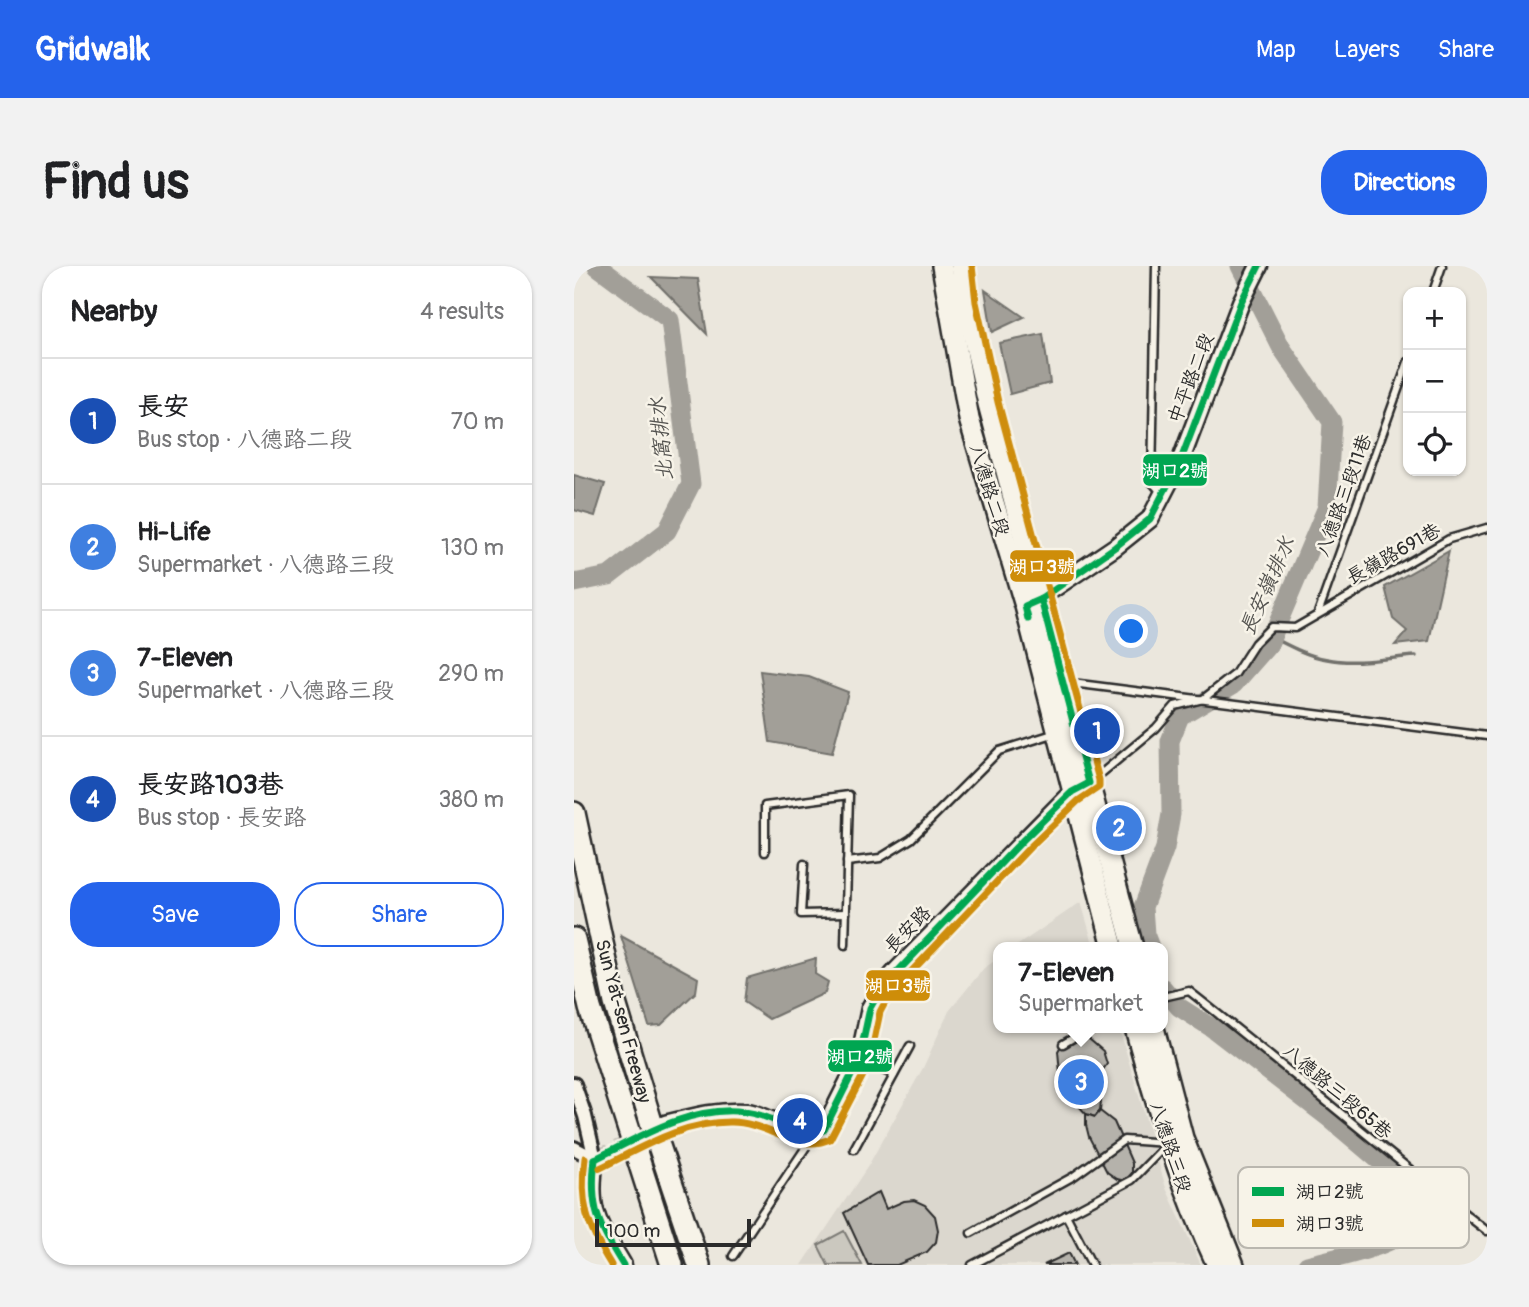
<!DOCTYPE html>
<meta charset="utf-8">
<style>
body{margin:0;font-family:Pangolin,"LXGW WenKai TC",sans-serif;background:#f2f2f2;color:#202124}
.controls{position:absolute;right:21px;top:21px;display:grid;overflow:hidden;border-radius:14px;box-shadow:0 2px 5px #0004}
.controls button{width:63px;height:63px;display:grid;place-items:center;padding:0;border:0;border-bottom:2px solid #e0e0e0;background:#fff;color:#202124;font:35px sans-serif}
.scale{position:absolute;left:21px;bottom:18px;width:156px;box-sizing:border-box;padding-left:7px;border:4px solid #2b2b2b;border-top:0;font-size:19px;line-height:24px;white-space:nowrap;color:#2b2b2b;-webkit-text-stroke:5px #f7f3e8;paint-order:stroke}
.you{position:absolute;left:558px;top:366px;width:24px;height:24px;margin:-18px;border:5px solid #fff;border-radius:50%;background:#1a73e8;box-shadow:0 0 0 10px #1a73e833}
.badge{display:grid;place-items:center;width:46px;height:46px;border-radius:50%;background:#2563eb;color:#fff;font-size:23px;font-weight:700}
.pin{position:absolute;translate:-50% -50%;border:4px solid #fff;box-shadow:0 2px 7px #0006}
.popup{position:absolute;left:419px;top:676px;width:175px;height:91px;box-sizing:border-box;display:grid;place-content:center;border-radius:14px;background:#fff;filter:drop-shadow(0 2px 5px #0005);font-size:23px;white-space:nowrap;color:#757577}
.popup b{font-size:26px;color:#202124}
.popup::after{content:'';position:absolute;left:50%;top:100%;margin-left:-14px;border:14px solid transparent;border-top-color:#fff}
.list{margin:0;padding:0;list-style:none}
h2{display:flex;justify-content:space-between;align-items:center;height:91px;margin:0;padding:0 28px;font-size:30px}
h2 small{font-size:23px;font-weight:400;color:#757577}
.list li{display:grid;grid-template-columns:46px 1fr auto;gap:21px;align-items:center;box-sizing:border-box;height:126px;padding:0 28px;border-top:2px solid #e0e0e0}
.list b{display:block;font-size:26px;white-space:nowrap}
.list p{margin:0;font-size:23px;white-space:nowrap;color:#757577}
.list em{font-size:23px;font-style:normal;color:#757577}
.actions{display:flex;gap:14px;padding:21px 28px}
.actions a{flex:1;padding:16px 0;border:2px solid #2563eb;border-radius:28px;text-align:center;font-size:24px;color:#2563eb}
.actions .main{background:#2563eb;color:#fff}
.icon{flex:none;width:38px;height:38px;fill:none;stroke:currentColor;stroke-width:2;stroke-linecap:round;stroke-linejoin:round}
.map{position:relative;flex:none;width:913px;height:999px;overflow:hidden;border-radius:28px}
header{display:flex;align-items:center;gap:42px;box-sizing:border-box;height:98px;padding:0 35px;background:#2563eb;color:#fff}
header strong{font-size:33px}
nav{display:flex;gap:38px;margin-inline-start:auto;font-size:24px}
.intro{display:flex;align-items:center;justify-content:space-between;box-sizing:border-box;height:168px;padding:0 42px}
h1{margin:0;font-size:49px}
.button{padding:18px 32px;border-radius:28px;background:#2563eb;color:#fff;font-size:24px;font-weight:700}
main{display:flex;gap:42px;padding:0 42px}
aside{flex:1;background:#fff;border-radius:28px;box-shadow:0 2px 5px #0004}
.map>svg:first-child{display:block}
</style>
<header>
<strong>Gridwalk</strong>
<nav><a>Map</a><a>Layers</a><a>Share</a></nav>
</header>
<div class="intro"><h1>Find us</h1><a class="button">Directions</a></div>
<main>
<aside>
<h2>Nearby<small>4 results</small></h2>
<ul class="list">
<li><span class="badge" style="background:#1a4fb4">1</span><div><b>長安</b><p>Bus stop · 八德路二段</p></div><em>70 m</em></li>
<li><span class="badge" style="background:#3f7fe0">2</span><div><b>Hi-Life</b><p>Supermarket · 八德路三段</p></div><em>130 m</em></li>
<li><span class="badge" style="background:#3f7fe0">3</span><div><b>7-Eleven</b><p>Supermarket · 八德路三段</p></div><em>290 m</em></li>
<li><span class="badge" style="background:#1a4fb4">4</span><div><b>長安路103巷</b><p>Bus stop · 長安路</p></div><em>380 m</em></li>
</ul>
<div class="actions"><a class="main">Save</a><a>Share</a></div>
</aside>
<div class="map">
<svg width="913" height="999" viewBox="0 0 913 999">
<rect width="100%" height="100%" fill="#ebe7dd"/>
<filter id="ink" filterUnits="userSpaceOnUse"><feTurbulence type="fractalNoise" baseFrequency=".0143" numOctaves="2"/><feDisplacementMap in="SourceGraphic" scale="14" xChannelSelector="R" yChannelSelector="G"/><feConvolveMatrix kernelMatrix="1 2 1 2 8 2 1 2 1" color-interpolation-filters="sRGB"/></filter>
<g filter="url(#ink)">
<g fill="#dbd7ce">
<polygon points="507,636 520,681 441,681"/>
<polygon points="425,692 425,762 545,762 592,922 627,999 228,999 294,900 349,802 375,745 410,702"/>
</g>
<polygon fill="#cbc8bf" stroke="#7b7a75" stroke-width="2" points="270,965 288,999 254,999 244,979"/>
<g fill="#a29f98" stroke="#72716c" stroke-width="2">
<polygon points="77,11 124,13 133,68"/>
<polygon points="411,24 450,51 418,66"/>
<polygon points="469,68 476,117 436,128 425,77"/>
<polygon points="0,209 31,218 21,250 0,244"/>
<polygon points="875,285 855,375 821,379 833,365 819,353 811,321"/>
<polygon points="186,405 235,411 274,426 258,487 196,476"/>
<polygon points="47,670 124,712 122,726 87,759 75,760"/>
<polygon points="242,692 241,708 254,716 251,727 195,753 170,736 173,712"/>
</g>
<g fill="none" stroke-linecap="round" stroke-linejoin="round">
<path stroke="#72716c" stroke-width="3.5" d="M692 368C711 378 733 390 753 393 782 399 813 392 842 390"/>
<g stroke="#a29f98" stroke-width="19">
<polyline points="0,317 35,310 93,265 117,218 96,54 23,0"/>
<polyline points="576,681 571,668 569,641 591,582 597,548 596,475 606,450 660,418 695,378 753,241 758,156 707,81 666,0"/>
<path d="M589 722 605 741 638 762 755 852 853 935 856 949C824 980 775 989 733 999"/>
</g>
</g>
<g fill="#b5b2ab" stroke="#2b2b2b" stroke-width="2">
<polygon points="503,771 515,773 529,785 533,798 528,805 519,803 528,825 526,845 521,851 512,848 494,828 486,807 484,785 488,778"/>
<polygon points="526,845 540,856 558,897 558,907 551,915 543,913 533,906 515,871 512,859 512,848 521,851"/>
<polygon points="305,926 312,943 330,935 340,934 351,939 361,950 364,964 362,976 353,986 323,999 294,999 270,947"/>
<polygon points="495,987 501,999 470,999"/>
</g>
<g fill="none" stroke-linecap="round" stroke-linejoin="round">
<polyline stroke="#c5c1b9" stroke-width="16" stroke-dasharray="16 8" stroke-linecap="butt" points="21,893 89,860"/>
<defs>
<g id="lane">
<polyline points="582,0 578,216 587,226"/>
<polyline points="859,26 868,0"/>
<polyline points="744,347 834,96"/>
<polyline points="490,416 913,470"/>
<polyline points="517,516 582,462 601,440 629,433 661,408 681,377 697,361 721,362 875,273 913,262"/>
<polyline points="191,586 191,540 275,529 271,679"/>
<polyline points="273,596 306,592 337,573 425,485 482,467"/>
<polyline points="230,598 227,648 272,647"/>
<path d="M589 731 615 725C716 804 813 887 913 965"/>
<polyline points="489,778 516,762"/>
<polyline points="286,794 320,809"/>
<polyline points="280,883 336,780"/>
<polyline points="492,949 518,999"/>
<polyline points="397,967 500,910 550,874 593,877"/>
<polyline points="159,990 238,872"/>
<polyline points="398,999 558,914 592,879"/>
</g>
<g id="street">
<polyline points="0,818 11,850 21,893"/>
<polyline points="0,882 21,893"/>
</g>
<g id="secondary">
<polyline points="458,337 541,281 576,253 608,191 667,36 685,0"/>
<path d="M91 858C119 851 144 844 173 846 192 848 227 872 240 869 244 868 247 866 250 864L285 794 296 742 307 723 322 705 498 526 507 522"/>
<path d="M21 893C13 946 23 955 49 999"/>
</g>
<g id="primary">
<polyline points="368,0 395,153 451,340 539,681"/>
<polyline points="387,0 392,38 414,138 559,681"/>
<path d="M561 762C583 843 607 922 643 999"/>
<polyline points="580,762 609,872 660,999"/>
</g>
<g id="highway">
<polyline points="0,547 41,737 78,859 125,999"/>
<polyline points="0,673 16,742 98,999"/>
</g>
</defs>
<use href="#lane" stroke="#2b2b2b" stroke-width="11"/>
<use href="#street" stroke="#2b2b2b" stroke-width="18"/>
<use href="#secondary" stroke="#2b2b2b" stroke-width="21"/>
<use href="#primary" stroke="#2b2b2b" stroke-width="24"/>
<use href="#highway" stroke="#2b2b2b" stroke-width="26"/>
<use href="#lane" stroke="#f7f3e8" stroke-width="6"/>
<use href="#street" stroke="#f7f3e8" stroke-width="12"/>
<use href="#secondary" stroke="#f7f3e8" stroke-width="16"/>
<use href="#primary" stroke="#f7f3e8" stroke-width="19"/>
<use href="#highway" stroke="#f7f3e8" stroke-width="21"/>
<defs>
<g id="bus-1">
<polyline points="454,353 451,340 467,333 541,281 576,253 608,191 667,36 685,0"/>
<path d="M21 893C64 872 112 842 163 845 173 846 184 848 194 852 214 859 229 871 250 864L285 794 296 742 307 723 449 574 498 526 515 517 467 333"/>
<path d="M21 893C15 942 24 958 49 999"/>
</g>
<g id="bus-2">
<path d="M11 892C5 938 13 960 37 999"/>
<path d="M26 902C67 882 110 855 158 856 193 856 222 888 256 873L295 798 306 746 315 729 456 581 504 535 525 521V514L424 136 402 36 398 0"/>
</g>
</defs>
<use href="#bus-1" stroke="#f7f3e8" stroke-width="12"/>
<use href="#bus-2" stroke="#f7f3e8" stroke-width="12"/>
<use href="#bus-1" stroke="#00a651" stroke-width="7"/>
<use href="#bus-2" stroke="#ce8d09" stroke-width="7"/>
</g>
</g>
<g text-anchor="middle" stroke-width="5" stroke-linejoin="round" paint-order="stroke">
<g font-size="19" fill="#2b2b2b" stroke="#f7f3e8">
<text transform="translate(616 112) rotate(-69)" y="7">中平路二段</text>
<text transform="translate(416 224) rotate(73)" y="7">八德路二段</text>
<text transform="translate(769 229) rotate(-70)" y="7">八德路三段11巷</text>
<text transform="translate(819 287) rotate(-29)" y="7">長嶺路691巷</text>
<text transform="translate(333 663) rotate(-46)" y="7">長安路</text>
<text transform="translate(50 755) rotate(75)" y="7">Sun Yat-sen Freeway</text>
<text transform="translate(764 825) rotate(40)" y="7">八德路三段65巷</text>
<text transform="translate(597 881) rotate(72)" y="7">八德路三段</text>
</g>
<g font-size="21" font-style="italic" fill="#555451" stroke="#f7f3e8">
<text transform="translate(87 173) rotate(-96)" y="7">北窩排水</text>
<text transform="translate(693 320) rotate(-66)" y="7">長安嶺排水</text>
</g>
</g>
<rect x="664" y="901" width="231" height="81" rx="10" fill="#f7f3e8" stroke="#bab7af" stroke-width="2"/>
<rect x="678" y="921" width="32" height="9" fill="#00a651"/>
<rect x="678" y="953" width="32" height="8" fill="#ce8d09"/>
<g font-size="19" fill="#2b2b2b">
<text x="722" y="932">湖口2號</text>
<text x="722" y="964">湖口3號</text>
</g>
<g stroke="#f7f3e8" stroke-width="2.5">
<rect x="568" y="187" width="66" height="34" rx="7" fill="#00a651"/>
<rect x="435" y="283" width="66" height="34" rx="7" fill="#ce8d09"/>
<rect x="291" y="703" width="66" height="33" rx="7" fill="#ce8d09"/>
<rect x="253" y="773" width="66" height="34" rx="7" fill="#00a651"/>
</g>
<g font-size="19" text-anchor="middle" font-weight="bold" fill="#fff">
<text x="601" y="211">湖口2號</text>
<text x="468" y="307">湖口3號</text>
<text x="324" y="726">湖口3號</text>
<text x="286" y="797">湖口2號</text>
</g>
</svg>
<div class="controls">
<button>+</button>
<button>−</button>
<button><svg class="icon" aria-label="locate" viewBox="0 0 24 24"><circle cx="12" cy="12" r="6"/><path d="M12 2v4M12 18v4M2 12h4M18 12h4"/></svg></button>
</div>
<div class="scale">100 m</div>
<div class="you"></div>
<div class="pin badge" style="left:523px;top:465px;background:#1a4fb4">1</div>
<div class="pin badge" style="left:545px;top:562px;background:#3f7fe0">2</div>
<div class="pin badge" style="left:507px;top:816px;background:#3f7fe0">3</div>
<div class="popup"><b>7-Eleven</b>Supermarket</div>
<div class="pin badge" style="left:226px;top:855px;background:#1a4fb4">4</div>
</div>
</main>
